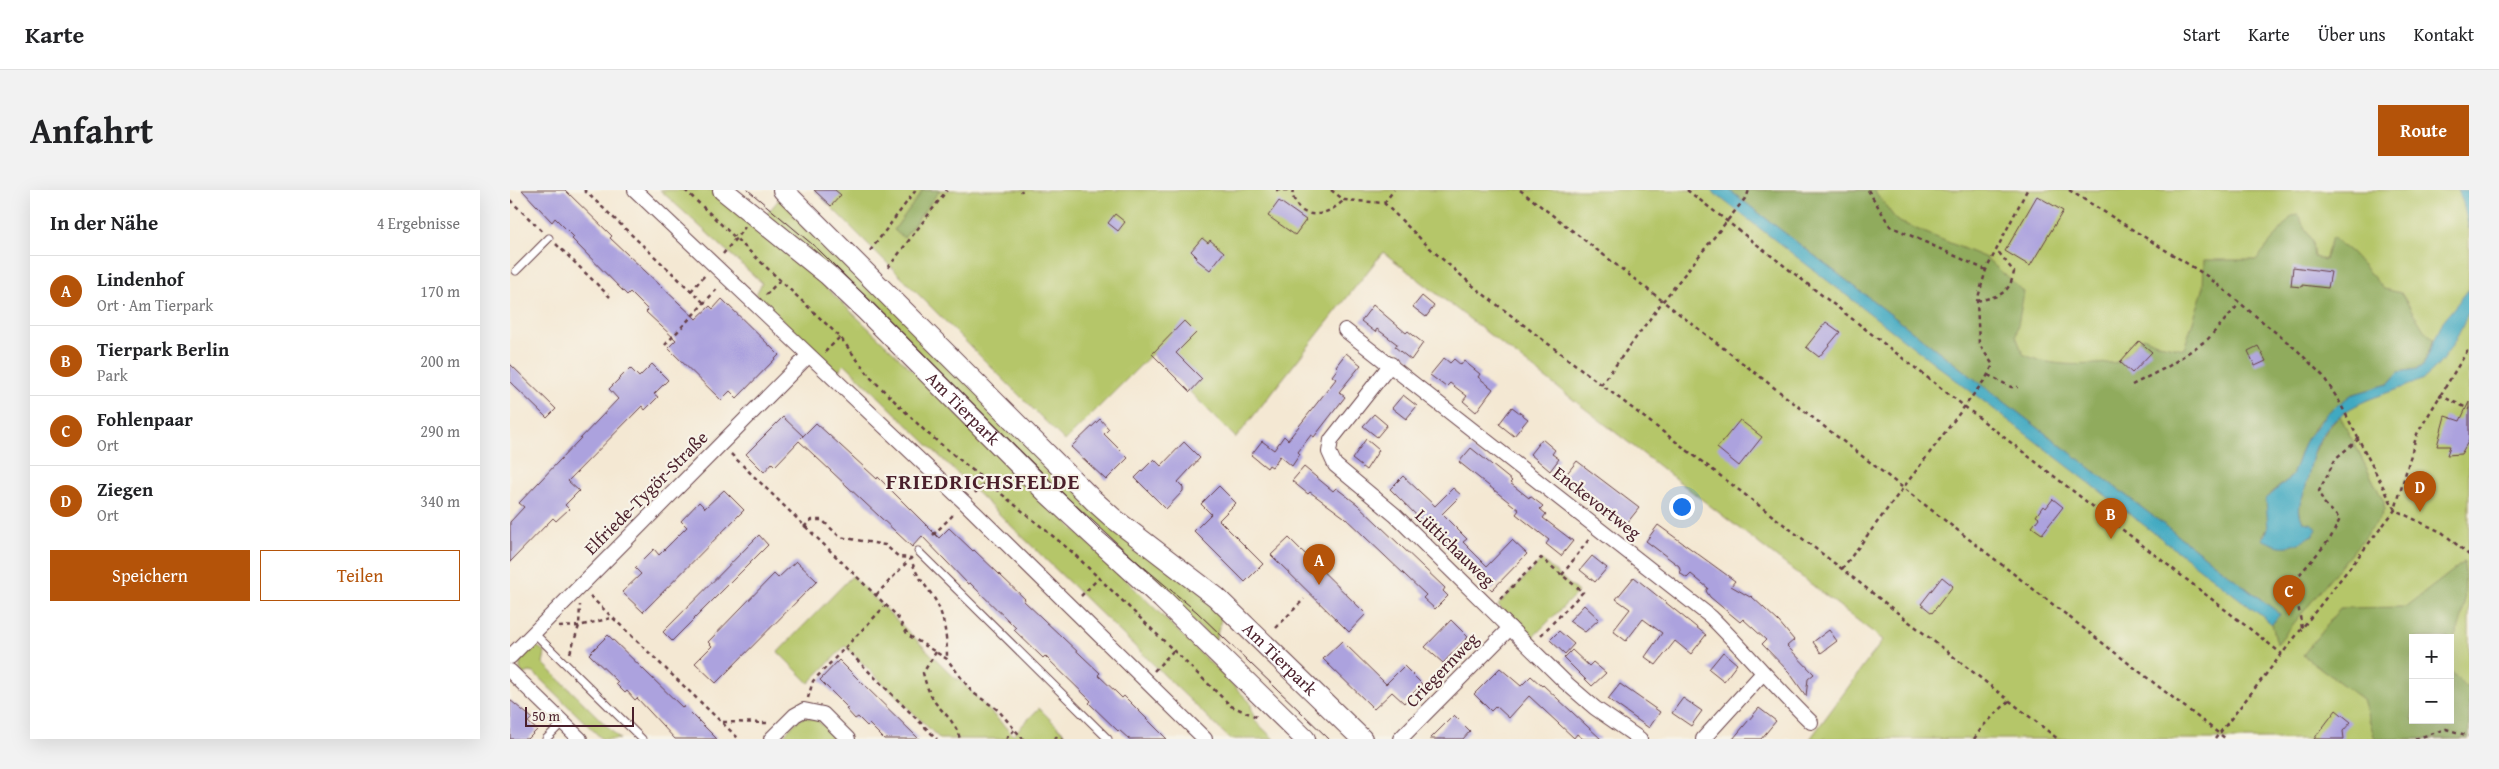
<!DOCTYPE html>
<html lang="de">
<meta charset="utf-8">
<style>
body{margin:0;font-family:"Gentium Book Plus",serif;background:#f2f2f2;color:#202124}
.controls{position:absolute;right:15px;bottom:15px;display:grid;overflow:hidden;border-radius:0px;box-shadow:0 5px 20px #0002}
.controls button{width:45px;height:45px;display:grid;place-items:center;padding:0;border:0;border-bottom:1px solid #e0e0e0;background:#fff;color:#202124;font:25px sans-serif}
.scale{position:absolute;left:15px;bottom:12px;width:109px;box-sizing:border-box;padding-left:5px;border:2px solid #4a1f2b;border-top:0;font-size:14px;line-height:18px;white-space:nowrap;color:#4a1f2b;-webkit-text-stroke:4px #f7f3e8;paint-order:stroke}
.you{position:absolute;left:1171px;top:316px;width:18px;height:18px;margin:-12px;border:4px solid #fff;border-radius:50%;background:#1a73e8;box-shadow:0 0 0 8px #1a73e833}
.badge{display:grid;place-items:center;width:32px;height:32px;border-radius:50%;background:#b45309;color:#fff;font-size:16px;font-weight:700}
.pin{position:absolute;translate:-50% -41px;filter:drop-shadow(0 1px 2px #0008)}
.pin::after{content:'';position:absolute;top:26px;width:18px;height:15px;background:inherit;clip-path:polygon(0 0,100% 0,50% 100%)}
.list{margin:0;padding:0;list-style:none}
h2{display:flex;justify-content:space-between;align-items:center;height:65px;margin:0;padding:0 20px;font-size:21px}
h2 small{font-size:16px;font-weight:400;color:#757577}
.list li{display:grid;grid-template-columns:32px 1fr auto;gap:15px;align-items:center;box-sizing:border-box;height:70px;padding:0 20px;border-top:1px solid #e0e0e0}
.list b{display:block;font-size:19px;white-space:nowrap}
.list p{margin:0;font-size:16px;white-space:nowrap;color:#757577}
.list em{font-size:16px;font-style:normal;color:#757577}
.actions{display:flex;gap:10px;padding:15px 20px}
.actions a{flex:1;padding:11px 0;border:1px solid #b45309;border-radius:0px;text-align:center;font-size:18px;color:#b45309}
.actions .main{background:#b45309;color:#fff}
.map{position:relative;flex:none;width:1959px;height:549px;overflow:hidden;border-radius:0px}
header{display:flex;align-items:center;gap:30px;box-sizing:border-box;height:70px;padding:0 25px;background:#fff;border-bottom:1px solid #e0e0e0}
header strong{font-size:24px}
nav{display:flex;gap:28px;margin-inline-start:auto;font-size:18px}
.intro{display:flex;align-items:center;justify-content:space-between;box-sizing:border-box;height:120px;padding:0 30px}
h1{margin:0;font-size:35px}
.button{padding:12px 22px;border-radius:0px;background:#b45309;color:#fff;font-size:18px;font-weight:700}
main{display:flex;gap:30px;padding:0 30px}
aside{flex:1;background:#fff;border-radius:0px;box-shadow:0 5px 20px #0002}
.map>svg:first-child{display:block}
</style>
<header>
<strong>Karte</strong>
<nav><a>Start</a><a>Karte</a><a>Über uns</a><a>Kontakt</a></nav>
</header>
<div class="intro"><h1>Anfahrt</h1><a class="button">Route</a></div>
<main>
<aside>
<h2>In der Nähe<small>4 Ergebnisse</small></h2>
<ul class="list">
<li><span class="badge">A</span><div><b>Lindenhof</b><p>Ort · Am Tierpark</p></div><em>170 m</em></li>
<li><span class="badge">B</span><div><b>Tierpark Berlin</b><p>Park</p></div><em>200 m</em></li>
<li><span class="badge">C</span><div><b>Fohlenpaar</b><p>Ort</p></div><em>290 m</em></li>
<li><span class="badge">D</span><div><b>Ziegen</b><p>Ort</p></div><em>340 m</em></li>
</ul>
<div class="actions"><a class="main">Speichern</a><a>Teilen</a></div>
</aside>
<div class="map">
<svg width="1959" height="549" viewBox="0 0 1959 549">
<rect width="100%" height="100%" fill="#f7f3e8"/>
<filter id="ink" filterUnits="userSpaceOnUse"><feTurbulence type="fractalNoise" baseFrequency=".02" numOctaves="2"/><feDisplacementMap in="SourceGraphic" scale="10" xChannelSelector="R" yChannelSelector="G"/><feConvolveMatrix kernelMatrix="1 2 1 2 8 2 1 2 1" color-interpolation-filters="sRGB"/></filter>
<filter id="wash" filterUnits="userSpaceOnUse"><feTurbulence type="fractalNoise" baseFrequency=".0096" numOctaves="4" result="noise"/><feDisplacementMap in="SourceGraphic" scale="20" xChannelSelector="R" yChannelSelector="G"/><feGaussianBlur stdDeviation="1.12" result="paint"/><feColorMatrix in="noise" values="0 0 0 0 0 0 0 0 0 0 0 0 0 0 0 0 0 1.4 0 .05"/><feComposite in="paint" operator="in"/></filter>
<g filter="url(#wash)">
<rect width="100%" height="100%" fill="#f4e8d3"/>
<g fill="#b5c669" stroke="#80724a" fill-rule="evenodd">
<polygon points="150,0 203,0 307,89 398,176 740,512 745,531 764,549 720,549 335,174 326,183 246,104 252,93"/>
<path d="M304 0H1959V549H1300L1373 450 873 62 726 248 642 164 555 251ZM1903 448H1940V530H1903Z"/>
<polygon points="271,7 713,422 705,452 255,26"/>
<polygon points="1032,370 1068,402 1022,448 988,415"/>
<polygon points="342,386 446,489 449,489 503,545 529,518 560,549 430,549 335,456 299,493 268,462"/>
<path d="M19 457C25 456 31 457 35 463L33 473 110 549H92L24 483 20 482 13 484 10 479V468Z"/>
<polygon points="294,527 306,529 328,549 270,549 286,532"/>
</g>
<g fill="#90ab5d" stroke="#6d6544">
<polygon points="413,0 430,0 394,48 384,40"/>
<path d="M1219 0H1364L1387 31 1476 68 1514 102 1506 146 1513 164C1540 178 1580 175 1610 172L1633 147 1649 154 1674 159 1693 100 1694 70H1746L1782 26 1788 25 1802 52 1804 67 1815 70 1822 47 1842 63 1874 99 1891 103 1914 140 1924 149 1913 176 1907 179 1889 182 1878 194 1841 205 1808 232 1794 253 1782 286 1759 305 1758 339 1752 345 1779 357 1804 344 1803 334 1793 332C1785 316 1793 310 1796 295 1801 266 1809 246 1830 226L1874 312V320L1870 328 1767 454 1762 434 1770 424Z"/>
<path d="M1954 372C1955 398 1958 431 1940 453V448H1903V530H1940V480L1954 496H1959V549H1865L1853 510 1793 465 1830 418 1896 417Z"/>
</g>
<g fill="#41a9c1" stroke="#466476">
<polygon points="1200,0 1219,0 1770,424 1762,434"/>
<polygon points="1947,0 1959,0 1959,39 1952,9"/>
<path d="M1959 99C1959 104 1959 112 1959 118 1954 139 1930 182 1909 191 1880 204 1844 209 1821 234 1802 255 1802 271 1796 296 1792 311 1785 317 1793 332L1803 334 1807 339C1804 345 1801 346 1795 350 1778 359 1769 358 1752 349L1758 339 1756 309 1782 286 1794 253 1817 223 1841 205 1878 194 1889 182 1907 179 1913 176 1933 131Z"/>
</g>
<g id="blocks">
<g fill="#aca2de">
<polygon points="12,0 55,0 102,46 100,48 186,129 200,116 203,119 212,109 269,165 227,208 220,201 211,210 158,158 166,150 136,122 138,120 120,102 117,105 62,49 64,47 45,28 42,32"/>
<polygon points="304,0 325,0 331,5 321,16"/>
<polygon points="1527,6 1553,21 1520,76 1495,61"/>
<polygon points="769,11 796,30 785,45 758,26"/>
<polygon points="605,24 615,32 608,41 598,33"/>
<polygon points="692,48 698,53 700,50 714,62 700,80 686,69 687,67 681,61"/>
<polygon points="1783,77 1821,82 1818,98 1792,95 1792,97 1781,96"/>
<polygon points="912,106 924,116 916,127 903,117"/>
<polygon points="863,115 896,143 898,141 913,153 901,170 885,157 887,154 867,139 865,142 851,131"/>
<polygon points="674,131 686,143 666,163 692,189 680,202 642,164"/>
<polygon points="1316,132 1330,142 1309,167 1296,157"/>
<polygon points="1629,151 1642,162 1622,183 1610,172"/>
<polygon points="1748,156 1756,171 1745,176 1738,161"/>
<polygon points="836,163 851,175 829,202 835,207 804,247 801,245 788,262 790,264 782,276 770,266 762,277 759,275 757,278 741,265 752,251 764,260 774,246 778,250 826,189 822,186 828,178 826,176"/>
<polygon points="934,168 940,173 944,169 951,175 954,171 970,184 968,187 983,199 966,222 953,211 957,206 940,193 936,197 920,185"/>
<polygon points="0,174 46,219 37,228 0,192"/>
<polygon points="142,174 158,190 144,204 148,207 135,220 132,216 58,291 69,301 55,315 59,319 46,331 43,328 0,372 0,332 14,317 9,313 108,209 99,199 120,178 129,187"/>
<polygon points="893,205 907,216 896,229 882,218"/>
<polygon points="1959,212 1959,250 1951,264 1937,265 1940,256 1927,256 1935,226 1950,231"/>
<polygon points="1002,217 1018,229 1004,246 989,234"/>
<polygon points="864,224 877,235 867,247 853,236"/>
<polygon points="273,227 293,246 291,248 306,233 367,289 368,287 429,348 439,338 463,361 464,360 515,409 514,411 590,483 588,485 607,503 612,508 614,506 657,549 619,549 609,540 608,541 579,513 581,511 535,466 533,468 504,440 506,438 460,393 458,394 412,346 402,357 289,251 265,276 262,273 254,282 236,264"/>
<polygon points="590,229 599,239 594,244 618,268 596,290 561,257"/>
<polygon points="1230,230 1252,247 1229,276 1207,258"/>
<polygon points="856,249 869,260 856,280 842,269"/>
<polygon points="1032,249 1045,260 1042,264 1049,269 1040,281 1020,264"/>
<polygon points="674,252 690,268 668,292 673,297 673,301 656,319 625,288 644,269 651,276"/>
<polygon points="961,258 1002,291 1000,293 1019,308 1020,306 1033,316 1030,319 1036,324 1033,328 1063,351 1051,366 1036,354 1039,350 1006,324 1009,320 949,272"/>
<polygon points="1067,271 1129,318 1113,338 1083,314 1086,309 1060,293 1054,287"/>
<polygon points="794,277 823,301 826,298 847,314 935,398 933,401 938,406 925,419 913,408 916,405 834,327 800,302 798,304 782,291"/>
<polygon points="893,286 925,316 943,298 951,305 932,324 957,349 953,352 977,376 1002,350 1017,364 982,400 880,299"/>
<polygon points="709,296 726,313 709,330 753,374 735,392 684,341 701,324 691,314"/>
<polygon points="214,300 234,320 133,422 112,402 131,384 125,378 144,359 149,365 177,337 171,331 189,312 195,318"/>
<polygon points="1543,309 1553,317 1532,344 1522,337 1529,328 1526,326 1533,316 1536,318"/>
<polygon points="1148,335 1225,391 1221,396 1240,407 1241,406 1269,432 1284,450 1277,456 1304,484 1298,489 1296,506 1279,482 1252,454 1256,450 1233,429 1230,432 1200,407 1196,401 1198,398 1181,384 1177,388 1171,384 1169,376 1136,351"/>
<polygon points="249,345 258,355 162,451 153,442"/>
<polygon points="779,348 856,424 839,442 761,365"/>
<polygon points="1082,366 1097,378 1085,392 1070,380"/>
<polygon points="286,371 307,391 206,493 185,473 202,456 198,452 264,384 268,388"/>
<polygon points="1124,387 1196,445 1181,464 1165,451 1146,475 1135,467 1152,443 1133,429 1116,451 1103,441 1120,419 1106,409"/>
<polygon points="1432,387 1443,396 1422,423 1411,414"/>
<polygon points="1074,415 1089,429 1075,442 1059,431"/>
<polygon points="941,430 958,447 933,473 915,457"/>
<polygon points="1319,440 1327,451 1311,463 1303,452"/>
<polygon points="1049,441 1064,454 1055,464 1040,450"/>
<polygon points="98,445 173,518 174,516 207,549 165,549 127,508 125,510 117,501 115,503 106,494 108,492 79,464"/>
<polygon points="832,451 876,494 894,476 912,494 894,513 882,502 864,519 813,469"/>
<polygon points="1062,460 1079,476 1083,472 1096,483 1082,496 1054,468"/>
<polygon points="1213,462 1227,474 1214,491 1199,479"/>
<polygon points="329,470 348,489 409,549 374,549 359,534 357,536 348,527 345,529 336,519 338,518 310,490"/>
<polygon points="990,478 1011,496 1021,486 1032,496 1033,495 1091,549 1073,549 1067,544 1064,548 1019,506 999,528 986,516 981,521 964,504"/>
<polygon points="1110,494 1150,522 1139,538 1098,509"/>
<polygon points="1173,508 1192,521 1181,536 1162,523"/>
<polygon points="0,510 22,528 18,532 27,540 18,549 0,549"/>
<polygon points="1249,518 1266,531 1251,549 1223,549"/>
<polygon points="1826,520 1841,532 1833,541 1834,549 1804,549"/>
<polygon points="944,525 960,541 953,549 920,549"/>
</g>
</g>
</g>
<g filter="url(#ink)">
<use href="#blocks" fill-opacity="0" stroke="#643d44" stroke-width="1"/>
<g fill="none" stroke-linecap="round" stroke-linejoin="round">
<defs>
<g id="lane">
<polyline points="6,81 39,48"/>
<polyline points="408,361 598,549"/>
<polyline points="24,443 132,549"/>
<polyline points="36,549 53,532"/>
</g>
<g id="street">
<polyline points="125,0 455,313 695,549"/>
<path d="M835 140 1201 427C1235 461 1266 498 1301 532"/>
<polyline points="881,174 821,250 819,262 825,275 885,325 1055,492 1085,518 1130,549"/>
<polyline points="0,467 298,166"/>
<polyline points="0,481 70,549"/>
<polyline points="261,549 285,525 294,520 313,524 338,549"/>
<polyline points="890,549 1000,438"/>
<polyline points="1193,549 1253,483"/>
</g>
<g id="secondary">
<path id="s1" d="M213 0 318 85 355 120 538 304 652 409 795 549"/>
<path id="s2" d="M273 0 583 310 603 328 706 407 852 549"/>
</g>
</defs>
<use href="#lane" stroke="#643d44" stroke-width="9"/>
<use href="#street" stroke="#643d44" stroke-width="16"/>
<use href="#secondary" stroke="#643d44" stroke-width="22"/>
<g stroke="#643d44" stroke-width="2.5" stroke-dasharray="4 4" stroke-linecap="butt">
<polyline points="74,0 194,113"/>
<polyline points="175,0 330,147 361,188 416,242 561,361 721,516 747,527"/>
<polyline points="511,0 512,2"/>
<polyline points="766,0 782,0"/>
<path d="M783 0 782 5C784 9 787 17 790 19 804 31 824 20 834 10"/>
<polyline points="821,0 834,10 874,13 923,61 968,100 1332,379 1548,549"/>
<polyline points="1010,0 1716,549"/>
<polyline points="1177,0 1772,464"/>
<polyline points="1358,0 1380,36 1476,80"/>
<polyline points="1559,0 1697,86 1787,160 1813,186 1829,211 1885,320 1933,343 1959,365"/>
<polyline points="0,10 33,42"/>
<polyline points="874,13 884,0"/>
<polyline points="46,54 100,107"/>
<polyline points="360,61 406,0"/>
<polyline points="213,64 235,37"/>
<polyline points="378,78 437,0"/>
<polyline points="181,101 195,85"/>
<polyline points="256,105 269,91"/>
<path d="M1467 111C1488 106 1499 106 1504 82L1487 60"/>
<polyline points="155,155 208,98"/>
<polyline points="315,162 330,147"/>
<polyline points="1478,185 1501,197 1508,197"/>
<polyline points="1091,195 1153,111 1237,6 1239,0"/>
<polyline points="1622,195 1659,176 1698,149 1729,114"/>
<polyline points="1929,205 1959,219"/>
<polyline points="221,264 386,425 398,445 437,469 462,502 488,520 513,549"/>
<polyline points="465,303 477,290"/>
<path d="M294 337 301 330H312L330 347 375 355 389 367 401 368C405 385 415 394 424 408 435 426 437 449 437 469"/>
<polyline points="423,345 445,323"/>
<polyline points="1332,379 1476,188 1483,175 1469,154 1467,111 1476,80 1517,0"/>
<polyline points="1052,385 1080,348"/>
<polyline points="366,405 401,368"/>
<polyline points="80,406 229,549"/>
<polyline points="571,406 590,387"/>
<polyline points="990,409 1031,368 1073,402 1029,447"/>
<polyline points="49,437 69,436 101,428"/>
<polyline points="766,438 794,409"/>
<polyline points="1792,438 1784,391 1820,349 1830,329 1813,312 1809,301 1826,268 1849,249"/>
<polyline points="335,458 427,549"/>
<path d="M426 462 413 483C416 495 420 507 428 516 438 527 446 534 450 549"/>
<polyline points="60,463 69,436 70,415"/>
<polyline points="644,481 664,460"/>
<polyline points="298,508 303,491 376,415"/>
<polyline points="213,532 258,533"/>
<polyline points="496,549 505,539"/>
<polyline points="545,549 546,547 553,549"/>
<polyline points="1464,549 1473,536 1500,510"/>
<polyline points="1705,549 1885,320 1907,244 1959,158"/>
<polyline points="1905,549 1936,539 1959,546"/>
</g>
<use href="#lane" stroke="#fff" stroke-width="7"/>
<use href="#street" stroke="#fff" stroke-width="14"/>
<use href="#secondary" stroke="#fff" stroke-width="20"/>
<polyline stroke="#4a1f2b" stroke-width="1" points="238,0 309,60 591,341 687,422 819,549"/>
</g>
</g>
<g text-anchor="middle" stroke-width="4.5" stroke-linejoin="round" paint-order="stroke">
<g font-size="18" fill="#4a1f2b" stroke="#f7f3e8">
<text dy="6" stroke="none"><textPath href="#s1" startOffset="325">Am Tierpark</textPath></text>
<text transform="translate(136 303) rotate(-45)" y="6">Elfriede-Tygör-Straße</text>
<text transform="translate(1087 313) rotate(38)" y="6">Enckevortweg</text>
<text transform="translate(945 358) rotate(44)" y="6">Lüttichauweg</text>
<text dy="6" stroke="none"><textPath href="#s2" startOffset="684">Am Tierpark</textPath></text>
<text transform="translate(932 480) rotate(-46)" y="6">Criegernweg</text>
</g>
<g font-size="22" font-weight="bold" letter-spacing="1" fill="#4a1f2b" stroke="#f7f3e8">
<text x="473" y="299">FRIEDRICHSFELDE</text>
</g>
</g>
</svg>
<div class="controls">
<button>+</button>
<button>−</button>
</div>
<div class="scale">50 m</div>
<div class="you"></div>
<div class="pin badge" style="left:809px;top:395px">A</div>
<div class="pin badge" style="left:1601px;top:349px">B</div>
<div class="pin badge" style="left:1779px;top:426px">C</div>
<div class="pin badge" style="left:1910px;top:322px">D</div>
</div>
</main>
